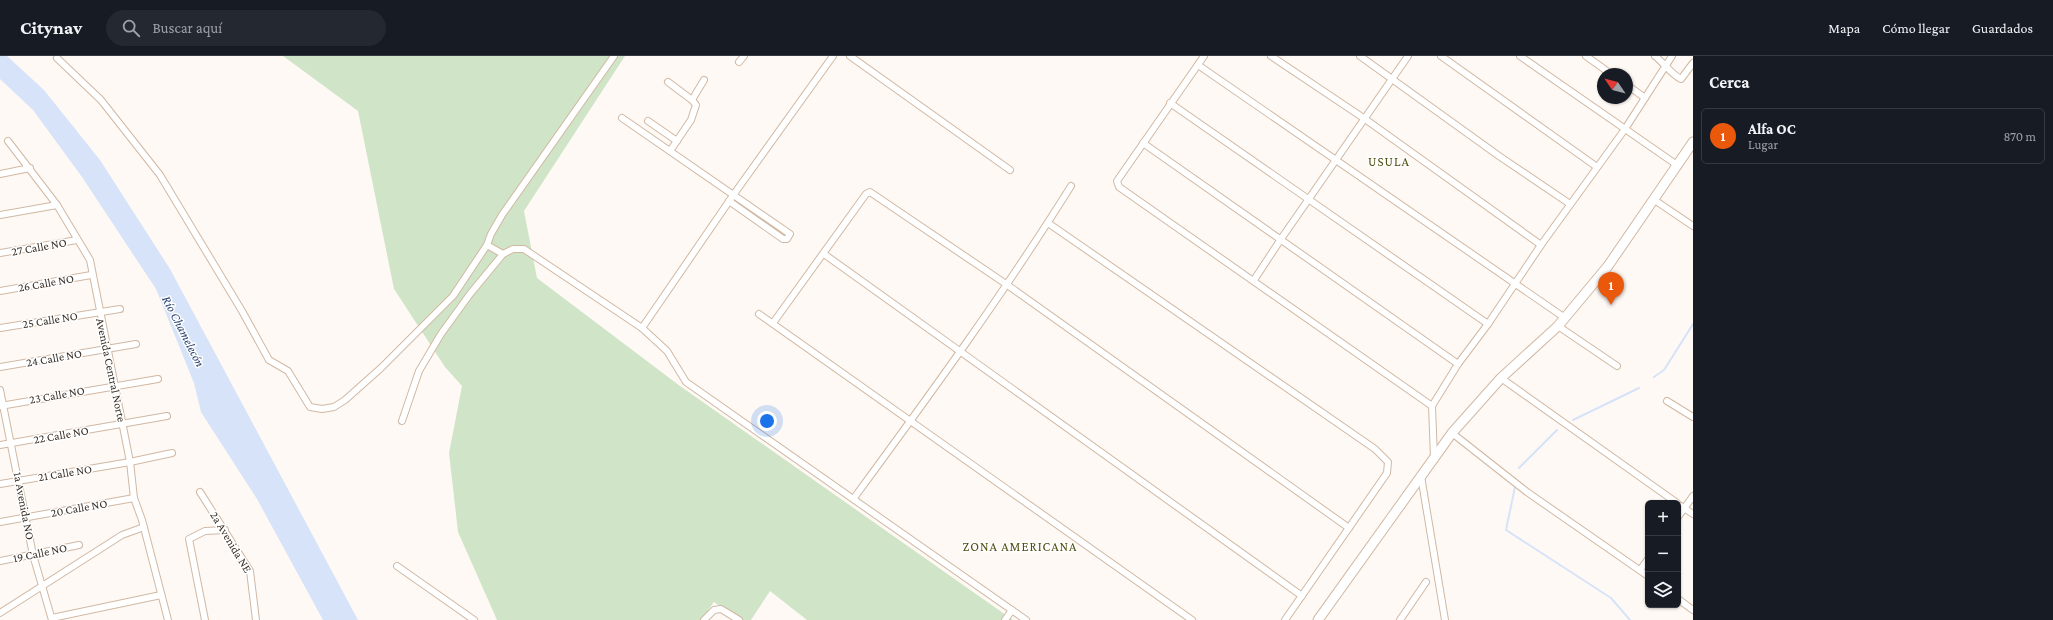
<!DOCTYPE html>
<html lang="es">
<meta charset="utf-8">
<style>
body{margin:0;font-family:"Crimson Pro",serif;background:#242831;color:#f1f3f6}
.controls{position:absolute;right:12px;bottom:12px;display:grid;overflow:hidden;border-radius:6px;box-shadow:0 1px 3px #0004}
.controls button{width:36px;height:36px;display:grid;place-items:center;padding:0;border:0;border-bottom:1px solid #363941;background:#171b24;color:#f1f3f6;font:20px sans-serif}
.compass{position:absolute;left:1597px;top:12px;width:36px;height:36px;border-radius:50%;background:#171b24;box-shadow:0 1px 3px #0004;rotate:305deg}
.you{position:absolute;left:767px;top:365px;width:14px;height:14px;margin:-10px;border:3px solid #fff;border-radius:50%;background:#1a73e8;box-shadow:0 0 0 6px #1a73e833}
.badge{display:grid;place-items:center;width:26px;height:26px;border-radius:50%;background:#ea580c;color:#fff;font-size:13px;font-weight:700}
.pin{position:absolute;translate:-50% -33px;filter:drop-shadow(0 1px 2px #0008)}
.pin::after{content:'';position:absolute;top:21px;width:14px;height:12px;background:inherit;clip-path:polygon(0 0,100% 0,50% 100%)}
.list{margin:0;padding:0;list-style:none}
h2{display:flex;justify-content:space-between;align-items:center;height:52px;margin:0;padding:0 16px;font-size:17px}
h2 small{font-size:13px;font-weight:400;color:#9ea1a6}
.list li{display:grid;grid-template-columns:26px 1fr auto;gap:12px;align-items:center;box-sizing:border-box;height:56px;margin:0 8px 8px;padding:0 8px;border:1px solid #363941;border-radius:6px}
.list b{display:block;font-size:15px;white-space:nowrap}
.list p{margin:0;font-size:13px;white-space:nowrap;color:#9ea1a6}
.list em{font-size:13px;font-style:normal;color:#9ea1a6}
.icon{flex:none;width:22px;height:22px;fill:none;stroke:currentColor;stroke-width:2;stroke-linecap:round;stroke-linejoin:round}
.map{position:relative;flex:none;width:1693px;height:564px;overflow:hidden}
header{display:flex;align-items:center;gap:24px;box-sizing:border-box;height:56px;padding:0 20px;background:#171b24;border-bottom:1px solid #363941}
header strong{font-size:19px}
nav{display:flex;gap:22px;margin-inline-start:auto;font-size:14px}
.search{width:280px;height:36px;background:#242831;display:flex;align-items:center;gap:10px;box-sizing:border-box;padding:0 14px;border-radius:22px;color:#9ea1a6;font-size:15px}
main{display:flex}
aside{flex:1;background:#171b24}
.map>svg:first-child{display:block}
</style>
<header>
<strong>Citynav</strong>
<div class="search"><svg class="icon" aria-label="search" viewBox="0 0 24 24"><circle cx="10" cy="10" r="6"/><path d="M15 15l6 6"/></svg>Buscar aquí</div>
<nav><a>Mapa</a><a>Cómo llegar</a><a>Guardados</a></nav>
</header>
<main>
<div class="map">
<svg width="1693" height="564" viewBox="0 0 1693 564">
<rect width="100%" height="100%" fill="#fff9f5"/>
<polygon fill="#d0e5c7" points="283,0 625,0 524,155 537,222 680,330 1013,564 807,564 770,535 751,564 739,564 714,546 701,564 497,564 458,476 449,397 462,330 445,311 394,233 358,55"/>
<polygon fill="#d6e3f8" points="0,0 7,0 44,34 100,104 170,213 358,564 323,564 257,443 201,356 194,327 156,233 82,121 33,54 0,23"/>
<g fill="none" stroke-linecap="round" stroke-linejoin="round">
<g stroke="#d6e3f8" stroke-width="2">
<polyline points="1654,321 1664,314 1693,268"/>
<polyline points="1573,364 1639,332"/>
<polyline points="1519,412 1557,374"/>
<polyline points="1515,431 1506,474 1611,542 1630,564"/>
</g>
<defs>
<g id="street">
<polyline points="833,0 734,138 642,272 667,295 686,326 1026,564"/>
<polyline points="850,0 1010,114"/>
<polyline points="1204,0 1117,125 1119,131 1432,350"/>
<polyline points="1271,0 1365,63 1541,189"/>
<polyline points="1360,0 1499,100 1570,148"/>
<polyline points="1441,0 1597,111"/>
<polyline points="1520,0 1677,109"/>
<polyline points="1586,0 1611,18"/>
<path d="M1655 0C1664 7 1671 18 1681 23L1693 7"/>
<polyline points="57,2 101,44 160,119 242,255 269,304 288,315 310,351 322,353 334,351 345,344 381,312 453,240 487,189"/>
<polyline points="739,6 744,0"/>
<polyline points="1198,9 1565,262"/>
<polyline points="668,26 692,44 696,49 691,64 670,95"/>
<polyline points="1627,29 1645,42"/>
<polyline points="692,44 704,24"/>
<polyline points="1170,47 1488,268"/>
<polyline points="622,62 790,178 787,183 783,183 729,145"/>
<polyline points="648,65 677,85"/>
<polyline points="8,85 57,149 90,204 130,406 134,442 142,464 168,564"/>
<polyline points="1143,87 1458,308"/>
<polyline points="0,118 30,112"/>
<polyline points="1653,143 1693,170"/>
<polyline points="0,159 57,149"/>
<polyline points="1048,167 1375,393 1388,406 1387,417 1285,564"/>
<polyline points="0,197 77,184"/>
<polyline points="503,198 487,189 491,178 502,159 614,0"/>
<polyline points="824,198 1302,540"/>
<polyline points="1254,224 1281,183 1408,0"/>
<polyline points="0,235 91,219"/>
<polyline points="759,258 1192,564"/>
<polyline points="773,267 866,138 870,136 1006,228 1349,472"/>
<polyline points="1558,270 1617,310"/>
<polyline points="0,272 120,253"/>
<polyline points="0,311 136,288"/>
<polyline points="1501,322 1677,447"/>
<polyline points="0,334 33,499 52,564"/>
<polyline points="1667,345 1693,361"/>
<polyline points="0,350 158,323"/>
<polyline points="402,365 419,315 441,278 470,238 503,198 513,193 524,193 642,272"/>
<polyline points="1452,377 1527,436 1648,520"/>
<polyline points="0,389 167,360"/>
<polyline points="1434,402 1432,350 1458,308 1488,268 1541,189 1625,73 1672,0"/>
<polyline points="1421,420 1445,564"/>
<polyline points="0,428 130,406 172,397"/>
<polyline points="200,436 250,515 256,564"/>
<path d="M854 442C929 340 1004 237 1071 130"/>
<polyline points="1681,450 1693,458"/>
<polyline points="1678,461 1693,440"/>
<polyline points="0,466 134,442"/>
<polyline points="0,505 79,489"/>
<polyline points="397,510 474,564"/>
<polyline points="1640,514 1648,503"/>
<polyline points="1678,543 1693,554"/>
<polyline points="0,557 122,479 144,471"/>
<polyline points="52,562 161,539"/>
<polyline points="205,564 189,483 205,475 225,474"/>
<polyline points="704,564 714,554 721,553 739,564"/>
<polyline points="1005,564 1012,554"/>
<polyline points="1400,564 1426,526"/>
</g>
<polyline id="secondary" points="1318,564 1452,377 1501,322 1558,270 1608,210 1693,86"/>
</defs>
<use href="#street" stroke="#d1b8a3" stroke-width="8"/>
<use href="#secondary" stroke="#d1b8a3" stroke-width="11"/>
<use href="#street" stroke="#fff" stroke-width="6"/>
<use href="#secondary" stroke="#fff" stroke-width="9"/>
</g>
<g text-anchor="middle" stroke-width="3" stroke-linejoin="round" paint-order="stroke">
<g font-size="12" fill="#3b3128" stroke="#fff">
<text transform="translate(39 191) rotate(-10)" y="4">27 Calle NO</text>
<text transform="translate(46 227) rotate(-10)" y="4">26 Calle NO</text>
<text transform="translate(50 264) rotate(-9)" y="4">25 Calle NO</text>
<text transform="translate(54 302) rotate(-10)" y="4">24 Calle NO</text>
<text transform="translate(111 314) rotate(78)" y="4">Avenida Central Norte</text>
<text transform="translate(57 339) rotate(-10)" y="4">23 Calle NO</text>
<text transform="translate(61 379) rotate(-10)" y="4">22 Calle NO</text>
<text transform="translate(65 417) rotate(-9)" y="4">21 Calle NO</text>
<text transform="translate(24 450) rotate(79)" y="4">1a Avenida NO</text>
<text transform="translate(79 452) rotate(-10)" y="4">20 Calle NO</text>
<text transform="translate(231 486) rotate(59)" y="4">2a Avenida NE</text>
<text transform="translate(40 497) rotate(-12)" y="4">19 Calle NO</text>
</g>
<g font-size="13" letter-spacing="1" fill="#4f5013" stroke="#fff">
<text x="1389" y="110">USULA</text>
<text x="1020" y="495">ZONA AMERICANA</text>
</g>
<g font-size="13" font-style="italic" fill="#294371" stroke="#fff">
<text transform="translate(184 275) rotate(63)" y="5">Río Chamelecón</text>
</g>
</g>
</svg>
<div class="controls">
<button>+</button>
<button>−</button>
<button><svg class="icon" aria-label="layers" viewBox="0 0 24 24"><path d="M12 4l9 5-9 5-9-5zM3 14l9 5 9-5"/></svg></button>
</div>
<svg class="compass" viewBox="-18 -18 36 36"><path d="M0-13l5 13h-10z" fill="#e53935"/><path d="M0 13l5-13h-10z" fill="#9ea1a6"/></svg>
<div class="you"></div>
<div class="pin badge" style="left:1611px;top:249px">1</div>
</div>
<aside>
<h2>Cerca<small></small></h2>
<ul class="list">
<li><span class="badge">1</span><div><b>Alfa OC</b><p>Lugar</p></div><em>870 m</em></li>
</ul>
</aside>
</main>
